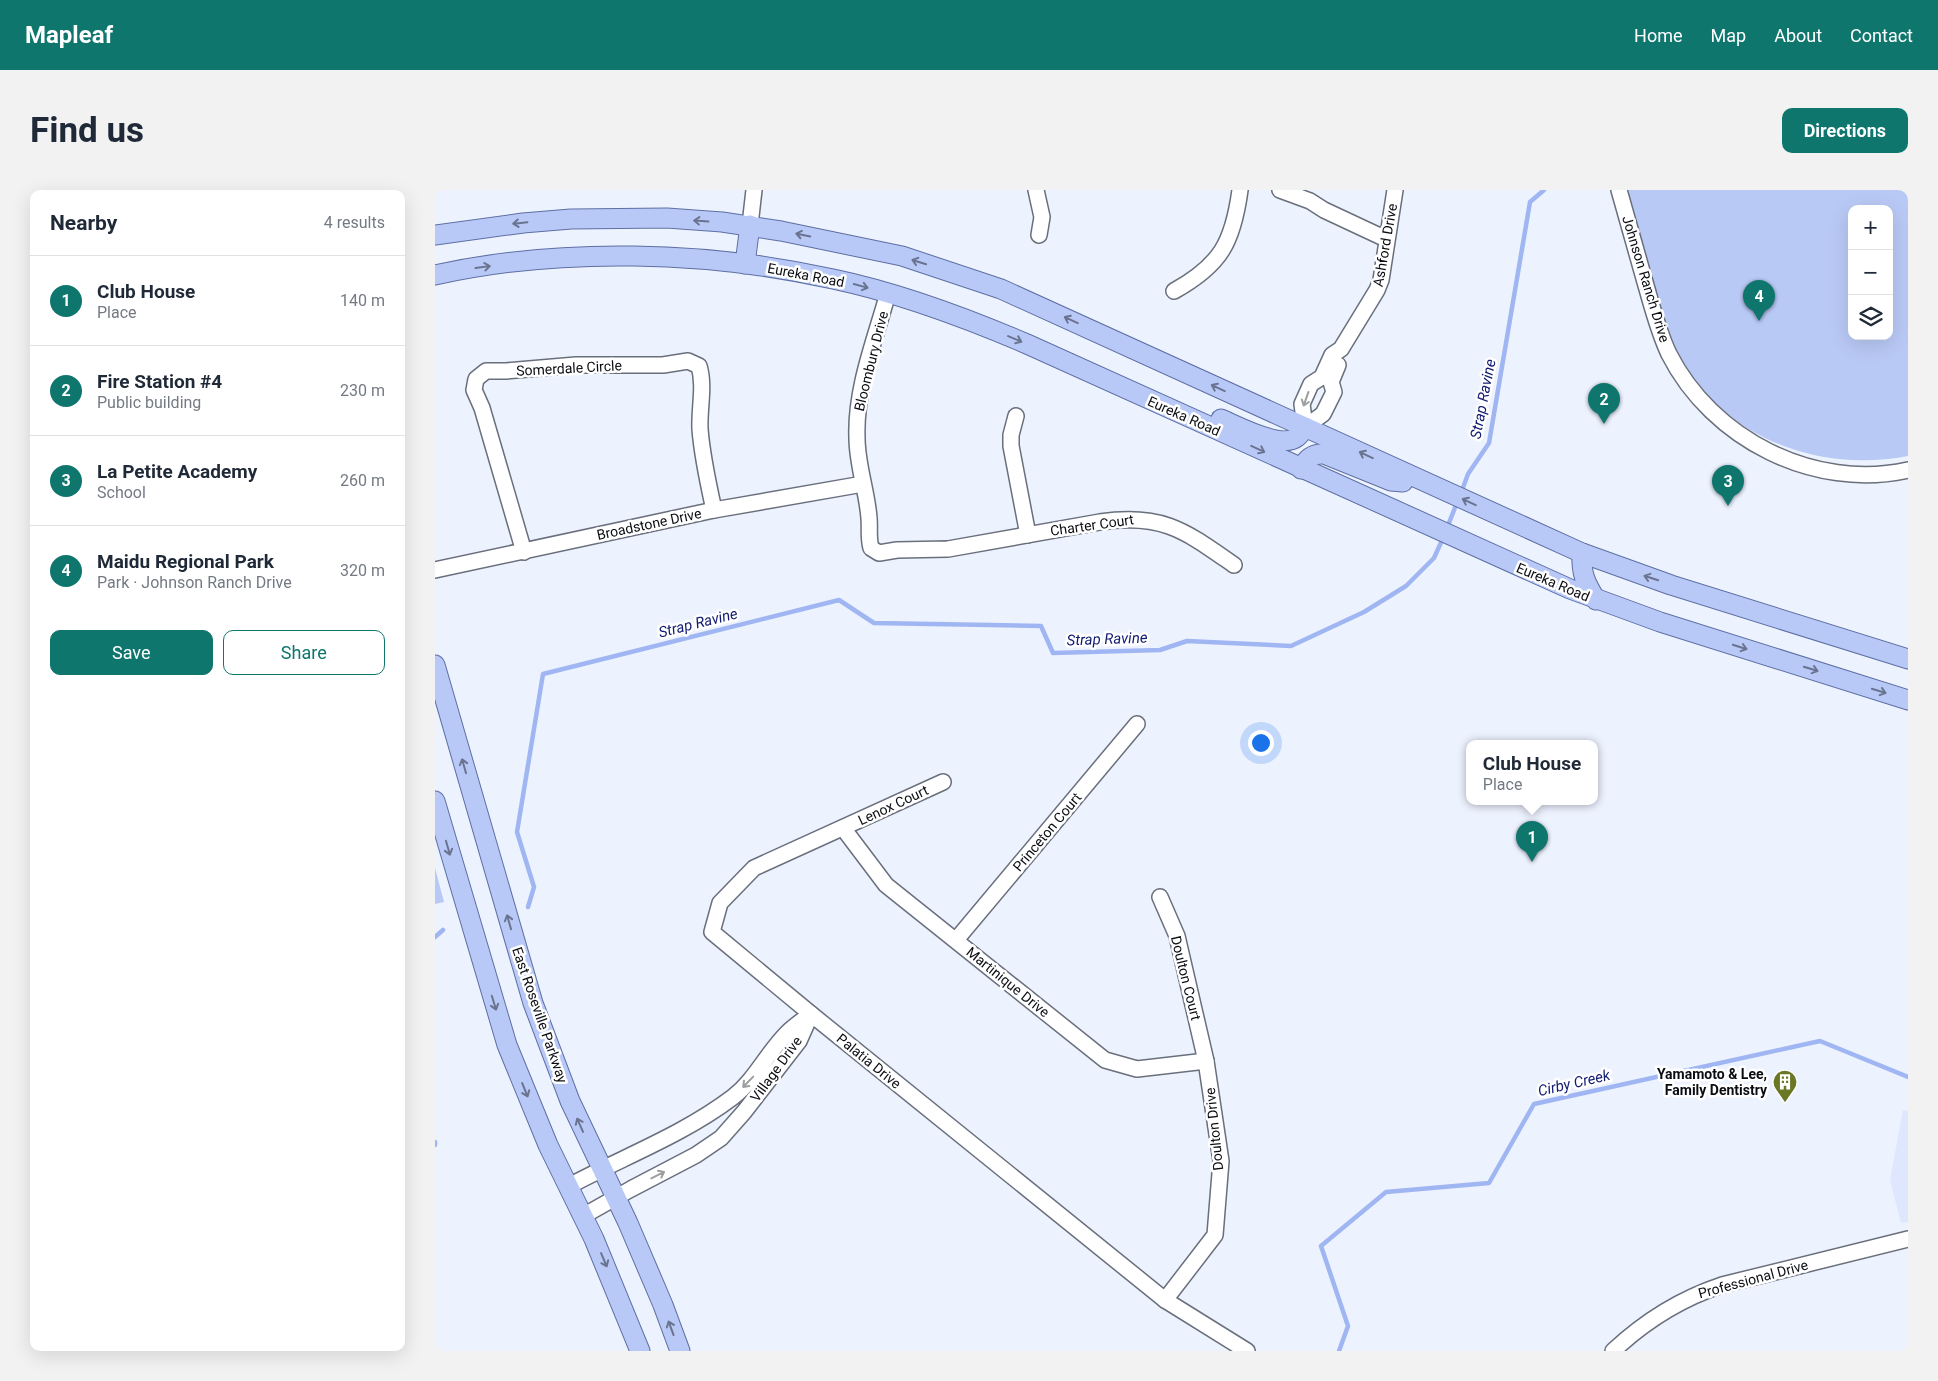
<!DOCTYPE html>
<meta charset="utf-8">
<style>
body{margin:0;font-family:Roboto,sans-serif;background:#f2f2f3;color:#1f2937}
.controls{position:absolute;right:15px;top:15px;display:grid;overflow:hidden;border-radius:10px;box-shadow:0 5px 20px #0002}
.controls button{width:45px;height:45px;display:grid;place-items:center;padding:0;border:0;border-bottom:1px solid #e0e1e3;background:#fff;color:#1f2937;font:25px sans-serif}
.you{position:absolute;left:825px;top:552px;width:18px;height:18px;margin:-12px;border:4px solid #fff;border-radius:50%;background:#1a73e8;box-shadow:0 0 0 8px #1a73e833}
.badge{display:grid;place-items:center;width:32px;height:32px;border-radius:50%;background:#0f766e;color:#fff;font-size:16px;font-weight:700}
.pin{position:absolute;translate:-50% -41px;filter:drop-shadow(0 1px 2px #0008)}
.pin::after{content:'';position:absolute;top:26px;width:18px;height:15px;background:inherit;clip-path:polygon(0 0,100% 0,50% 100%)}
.popup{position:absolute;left:1031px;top:550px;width:132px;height:65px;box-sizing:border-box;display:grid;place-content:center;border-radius:10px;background:#fff;filter:drop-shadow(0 1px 4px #0005);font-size:16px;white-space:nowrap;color:#747a83}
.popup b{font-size:19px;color:#1f2937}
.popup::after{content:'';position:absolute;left:50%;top:100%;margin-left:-10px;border:10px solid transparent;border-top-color:#fff}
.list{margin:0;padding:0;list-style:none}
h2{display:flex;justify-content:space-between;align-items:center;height:65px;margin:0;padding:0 20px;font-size:21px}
h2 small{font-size:16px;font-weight:400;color:#747a83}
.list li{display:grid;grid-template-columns:32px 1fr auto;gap:15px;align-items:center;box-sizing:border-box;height:90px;padding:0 20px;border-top:1px solid #e0e1e3}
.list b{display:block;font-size:19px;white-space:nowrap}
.list p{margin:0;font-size:16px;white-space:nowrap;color:#747a83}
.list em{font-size:16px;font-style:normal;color:#747a83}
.actions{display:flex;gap:10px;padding:15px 20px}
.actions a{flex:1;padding:11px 0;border:1px solid #0f766e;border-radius:10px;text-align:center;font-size:18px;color:#0f766e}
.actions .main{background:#0f766e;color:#fff}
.icon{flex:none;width:28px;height:28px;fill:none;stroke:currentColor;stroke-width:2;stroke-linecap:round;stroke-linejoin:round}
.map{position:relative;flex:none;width:1473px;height:1161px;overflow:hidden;border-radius:10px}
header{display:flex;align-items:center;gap:30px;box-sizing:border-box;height:70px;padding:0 25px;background:#0f766e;color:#fff}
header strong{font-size:24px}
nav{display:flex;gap:28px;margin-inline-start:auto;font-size:18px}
.intro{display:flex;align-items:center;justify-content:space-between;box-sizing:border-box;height:120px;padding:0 30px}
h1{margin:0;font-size:35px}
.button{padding:12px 22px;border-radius:10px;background:#0f766e;color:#fff;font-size:18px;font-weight:700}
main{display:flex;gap:30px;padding:0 30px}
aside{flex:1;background:#fff;border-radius:10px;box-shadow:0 5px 20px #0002}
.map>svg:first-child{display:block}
</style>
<header>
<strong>Mapleaf</strong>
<nav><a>Home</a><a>Map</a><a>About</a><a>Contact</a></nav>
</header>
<div class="intro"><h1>Find us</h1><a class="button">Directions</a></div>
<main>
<aside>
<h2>Nearby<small>4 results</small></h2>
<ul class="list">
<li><span class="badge">1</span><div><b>Club House</b><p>Place</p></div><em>140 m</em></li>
<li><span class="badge">2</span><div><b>Fire Station #4</b><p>Public building</p></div><em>230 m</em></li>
<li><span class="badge">3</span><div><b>La Petite Academy</b><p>School</p></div><em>260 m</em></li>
<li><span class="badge">4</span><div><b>Maidu Regional Park</b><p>Park · Johnson Ranch Drive</p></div><em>320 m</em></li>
</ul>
<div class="actions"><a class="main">Save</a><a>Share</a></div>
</aside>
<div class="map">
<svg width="1473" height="1161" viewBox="0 0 1473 1161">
<rect width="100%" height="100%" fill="#edf2ff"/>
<polygon fill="#dee7fe" points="1468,920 1473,921 1473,1032 1466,1033 1455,990"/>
<g fill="#b9c9f5" fill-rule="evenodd">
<path d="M1192 0H1473V266C1382 284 1283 246 1242 160 1231 137 1224 112 1217 88 1209 59 1201 29 1192 0ZM1417 19H1454V146H1417Z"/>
<polygon points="0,678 9,712 0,714"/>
</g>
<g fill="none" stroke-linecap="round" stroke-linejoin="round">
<g stroke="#a0b6f3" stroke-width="4.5">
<polyline points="1026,303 1033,284 1054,253 1095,12 1109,0"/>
<polyline points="1012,338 1023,310"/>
<polyline points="93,717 99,697 82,642 108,484 404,410 439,433 606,436 618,463 725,460 752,451 856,456 929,422 971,396 999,368 1008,348"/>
<polyline points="0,747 8,740"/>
<polyline points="0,952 0,955"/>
<polyline points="904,1161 913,1136 886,1056 951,1002 1054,993 1099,914 1385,851 1473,887"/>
</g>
<defs>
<g id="minor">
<polyline points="601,0 607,27 604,45"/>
<polyline points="845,0 875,11 889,20 951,49"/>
<path d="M1184 0C1193 31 1201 61 1210 92 1217 116 1223 141 1234 164 1277 249 1379 301 1473 280"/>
<polyline points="315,35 319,0"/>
<path d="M739 101C786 75 798 52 805 0"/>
<path d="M453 103C440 150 420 199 422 248 422 275 432 301 434 328 435 338 433 348 436 358L444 363 462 360 513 359 665 332C728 323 750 341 799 375"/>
<polyline points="581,226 576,245 576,256 593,345"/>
<polyline points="870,237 867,214 876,194 887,187 897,165 906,159 942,100 946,90 960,0"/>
<polyline points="870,237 888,224 899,202 896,192 903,175"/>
<path d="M89 362 47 218 39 200 41 189 51 181H71L141 175H228L253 171 264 176C270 196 264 218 265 239 267 266 273 293 279 320"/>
<polyline points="0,380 279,320 428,294"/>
<polyline points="508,592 319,678 285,713 277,742 376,824 730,1110 812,1161"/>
<polyline points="408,638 451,695 670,870 702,879 771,871"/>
<polyline points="725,707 742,746 771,871 786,971 780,1045 730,1110"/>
<polyline points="521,750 702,534"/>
<path d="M134 996C188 967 248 945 298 907 320 890 332 863 352 843 359 836 368 830 376 824L364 851 309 922 286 948 261 965 196 999 148 1026"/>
<path d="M1178 1161C1210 1131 1245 1109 1287 1095L1473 1049"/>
</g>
<g id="major">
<polyline points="0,45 88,33 136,29 232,28 287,32 346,41 467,66 566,99 1147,363 1236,395 1473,469"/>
<polyline points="310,74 315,35"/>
<path d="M0 85C126 57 272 61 398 89 465 103 529 127 592 154L1135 399 1225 432 1473 510"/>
<path d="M786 229C803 236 846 260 862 247 865 245 868 240 870 237"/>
<path d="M866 279C871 269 877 263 889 264L956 291 968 292"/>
<path d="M1147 363C1146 384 1150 392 1161 410"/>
<polyline points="0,475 98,813 135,911 193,1033 228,1115 245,1161"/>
<polyline points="0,611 72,855 113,955 159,1049 205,1161"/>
</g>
</defs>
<use href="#minor" stroke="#696f7c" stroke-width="18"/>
<use href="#major" stroke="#5d6fa3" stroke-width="21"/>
<use href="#minor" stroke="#fff" stroke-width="15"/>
<use href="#major" stroke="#b9c9f7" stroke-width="19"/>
</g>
<defs><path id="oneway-shaft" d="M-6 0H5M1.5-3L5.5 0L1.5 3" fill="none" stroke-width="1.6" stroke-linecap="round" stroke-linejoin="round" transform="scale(1.25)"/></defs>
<g stroke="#6a7490">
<use href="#oneway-shaft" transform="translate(266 31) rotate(-176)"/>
<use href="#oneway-shaft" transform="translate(85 33) rotate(174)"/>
<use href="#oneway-shaft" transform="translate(368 45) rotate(-168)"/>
<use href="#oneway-shaft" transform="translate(484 72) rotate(-163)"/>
<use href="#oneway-shaft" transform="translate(48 77) rotate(-8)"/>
<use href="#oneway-shaft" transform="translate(426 96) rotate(15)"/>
<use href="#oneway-shaft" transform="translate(636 130) rotate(-155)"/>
<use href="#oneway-shaft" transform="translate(580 149) rotate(23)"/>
<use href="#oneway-shaft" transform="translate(783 198) rotate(-155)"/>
<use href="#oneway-shaft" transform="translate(823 259) rotate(25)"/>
<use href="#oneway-shaft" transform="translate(931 265) rotate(-155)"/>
<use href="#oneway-shaft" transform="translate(1034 312) rotate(-155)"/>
<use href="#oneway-shaft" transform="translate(1216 388) rotate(-162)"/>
<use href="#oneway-shaft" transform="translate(1305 457) rotate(18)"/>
<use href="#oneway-shaft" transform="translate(1376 479) rotate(17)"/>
<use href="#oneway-shaft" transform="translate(1444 501) rotate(17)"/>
<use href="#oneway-shaft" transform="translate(29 576) rotate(-106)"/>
<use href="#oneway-shaft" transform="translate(13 658) rotate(74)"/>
<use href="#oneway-shaft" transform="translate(74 732) rotate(-106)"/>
<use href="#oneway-shaft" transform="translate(59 813) rotate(73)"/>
<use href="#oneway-shaft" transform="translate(90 900) rotate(68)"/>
<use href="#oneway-shaft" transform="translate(145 935) rotate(-114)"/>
<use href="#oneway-shaft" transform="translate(169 1070) rotate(67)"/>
<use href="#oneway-shaft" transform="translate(236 1138) rotate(-110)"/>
</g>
<g stroke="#9d9ea0">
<use href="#oneway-shaft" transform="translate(871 209) rotate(109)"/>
<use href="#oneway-shaft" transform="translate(313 892) rotate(134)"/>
<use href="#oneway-shaft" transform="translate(223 985) rotate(-27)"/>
</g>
<defs>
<symbol id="building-pin" viewBox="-11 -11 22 30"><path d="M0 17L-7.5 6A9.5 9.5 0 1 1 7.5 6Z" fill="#6a7826" stroke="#fff"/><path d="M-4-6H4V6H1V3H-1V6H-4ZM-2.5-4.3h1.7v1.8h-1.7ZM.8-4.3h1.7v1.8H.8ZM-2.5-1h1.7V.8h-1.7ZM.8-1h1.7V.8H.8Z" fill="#fff"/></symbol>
</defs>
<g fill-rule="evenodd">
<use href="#building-pin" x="1336" y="878" width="28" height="38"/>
</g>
<g text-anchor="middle" stroke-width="5" stroke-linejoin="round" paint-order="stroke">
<g font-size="14" fill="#0a0c11" stroke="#fff">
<text transform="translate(950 55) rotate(-80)" y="5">Ashford Drive</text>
<text transform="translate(371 85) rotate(11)" y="5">Eureka Road</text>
<text transform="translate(1211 89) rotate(73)" y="5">Johnson Ranch Drive</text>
<text transform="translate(436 171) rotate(-76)" y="5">Bloombury Drive</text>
<text transform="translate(134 178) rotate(-3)" y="5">Somerdale Circle</text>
<text transform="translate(749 226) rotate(24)" y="5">Eureka Road</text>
<text transform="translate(214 334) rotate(-12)" y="5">Broadstone Drive</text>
<text transform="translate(657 335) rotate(-8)" y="5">Charter Court</text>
<text transform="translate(1118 392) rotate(23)" y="5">Eureka Road</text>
<text transform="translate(458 615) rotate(-25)" y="5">Lenox Court</text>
<text transform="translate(612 642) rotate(-50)" y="5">Princeton Court</text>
<text transform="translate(751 788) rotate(76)" y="5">Doulton Court</text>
<text transform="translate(573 792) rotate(39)" y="5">Martinique Drive</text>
<text transform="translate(105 825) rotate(71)" y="5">East Roseville Parkway</text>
<text transform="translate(434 871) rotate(39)" y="5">Palatia Drive</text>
<text transform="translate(341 879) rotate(-54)" y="5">Village Drive</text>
<text transform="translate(779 939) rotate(-96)" y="5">Doulton Drive</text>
<text transform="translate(1318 1089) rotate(-15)" y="5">Professional Drive</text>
</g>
<g font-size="14" font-weight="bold" fill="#0a0c11" stroke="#fff" text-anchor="end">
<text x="1332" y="889">Yamamoto &amp; Lee,<tspan x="1332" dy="16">Family Dentistry</tspan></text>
</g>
<g font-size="15" font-style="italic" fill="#111b70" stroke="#fff">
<text transform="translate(1048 209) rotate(-79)" y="5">Strap Ravine</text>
<text transform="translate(263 433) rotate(-14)" y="5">Strap Ravine</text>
<text transform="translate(672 449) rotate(-2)" y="5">Strap Ravine</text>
<text transform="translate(1139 893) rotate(-13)" y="5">Cirby Creek</text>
</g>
</g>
</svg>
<div class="controls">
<button>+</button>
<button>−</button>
<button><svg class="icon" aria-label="layers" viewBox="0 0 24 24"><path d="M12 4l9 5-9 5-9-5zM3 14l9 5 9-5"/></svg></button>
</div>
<div class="you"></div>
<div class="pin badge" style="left:1097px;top:672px">1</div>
<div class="popup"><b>Club House</b>Place</div>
<div class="pin badge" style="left:1169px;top:234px">2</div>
<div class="pin badge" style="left:1293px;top:316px">3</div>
<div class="pin badge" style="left:1324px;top:131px">4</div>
</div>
</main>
